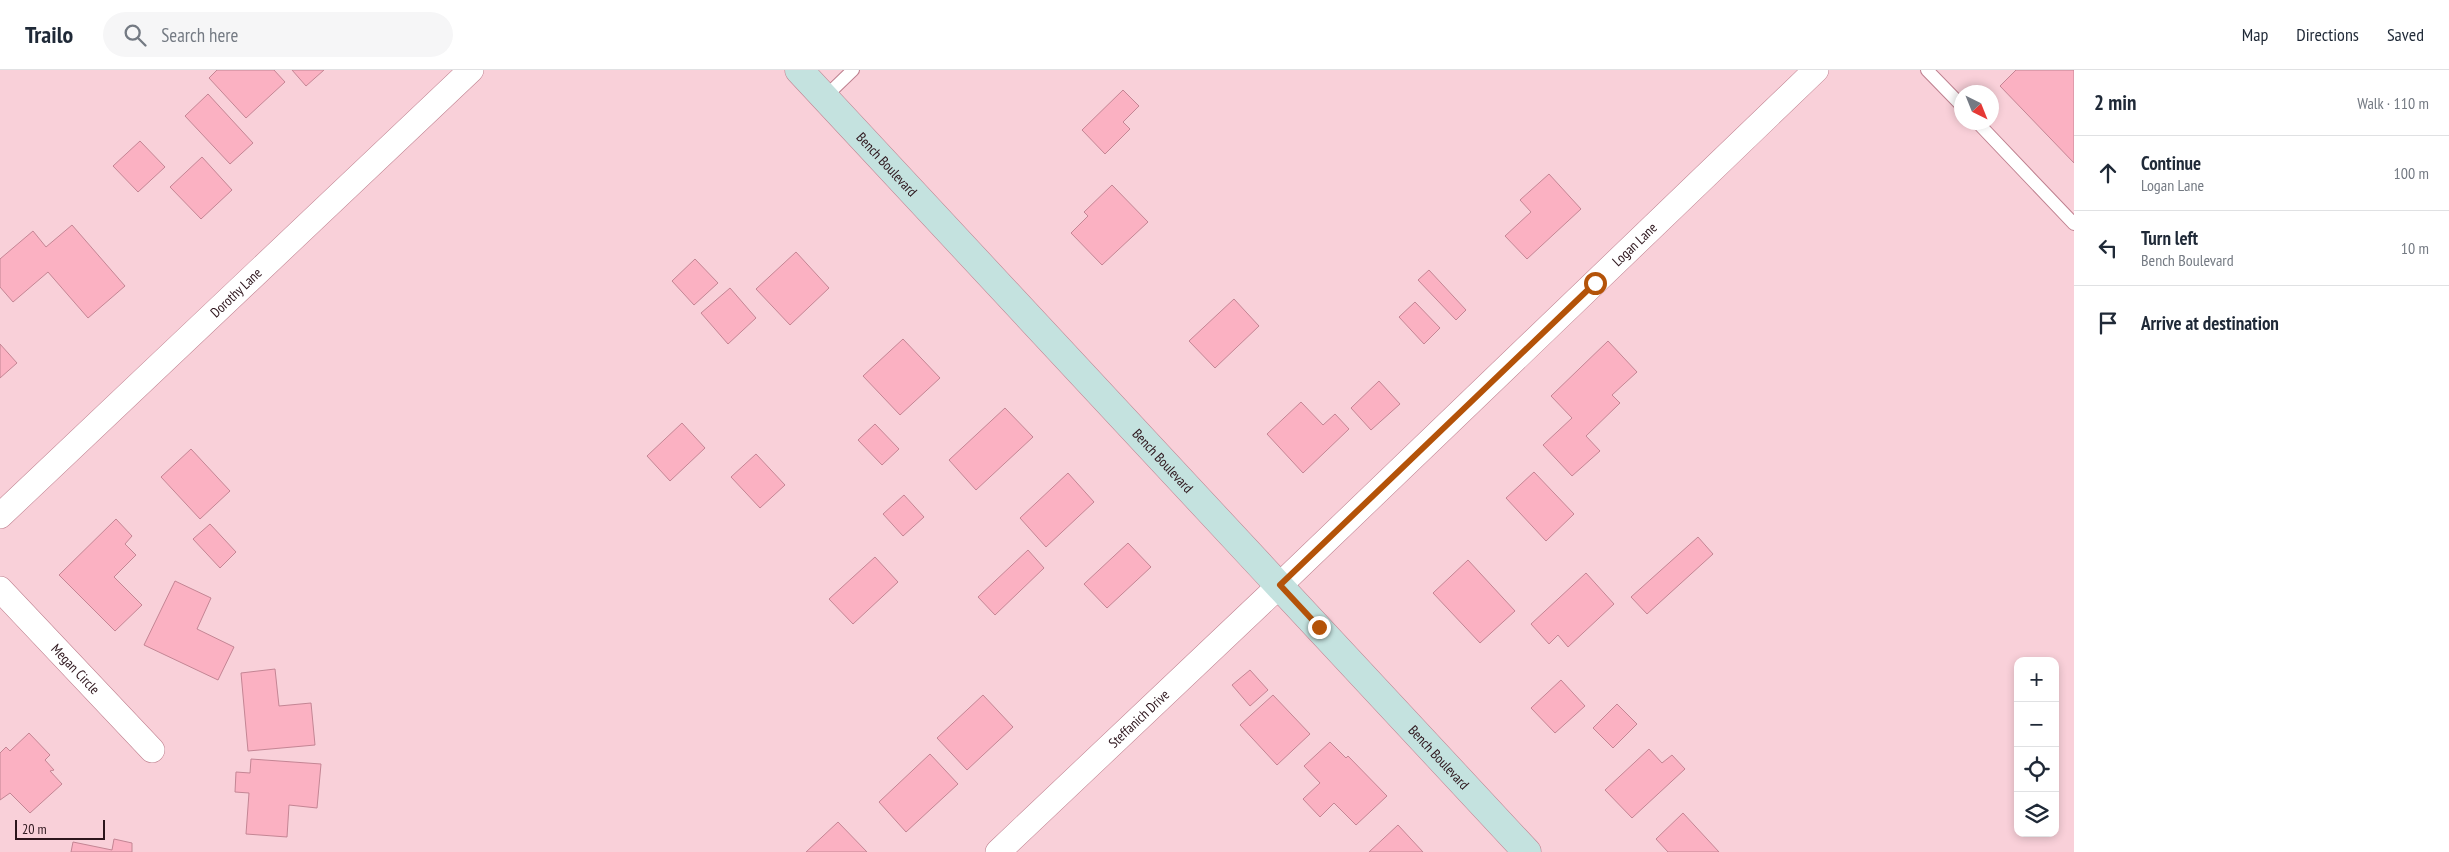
<!DOCTYPE html>
<meta charset="utf-8">
<style>
body{margin:0;font-family:"PT Sans Narrow",sans-serif;background:#f6f6f7;color:#1f2937}
.controls{position:absolute;right:15px;bottom:15px;display:grid;overflow:hidden;border-radius:10px;box-shadow:0 2px 8px #0003}
.controls button{width:45px;height:45px;display:grid;place-items:center;padding:0;border:0;border-bottom:1px solid #e0e1e3;background:#fff;color:#1f2937;font:25px sans-serif}
.compass{position:absolute;left:1954px;top:15px;width:45px;height:45px;border-radius:50%;background:#fff;box-shadow:0 2px 8px #0003;rotate:137deg}
.scale{position:absolute;left:15px;bottom:12px;width:90px;box-sizing:border-box;padding-left:5px;border:2px solid #2d151c;border-top:0;font-size:14px;line-height:18px;white-space:nowrap;color:#2d151c;-webkit-text-stroke:4px #f9d0d9;paint-order:stroke}
.stop{position:absolute;width:15px;height:15px;margin:-11px;border:4px solid #b45309;border-radius:50%;background:#fff}
.stop.end{background:#b45309;border-color:#fff;box-shadow:0 1px 5px #0008}
.list{margin:0;padding:0;list-style:none}
h2{display:flex;justify-content:space-between;align-items:center;height:65px;margin:0;padding:0 20px;font-size:21px}
h2 small{font-size:16px;font-weight:400;color:#747a83}
.list li{display:grid;grid-template-columns:32px 1fr auto;gap:15px;align-items:center;box-sizing:border-box;height:75px;padding:0 20px;border-top:1px solid #e0e1e3}
.list b{display:block;font-size:19px;white-space:nowrap}
.list p{margin:0;font-size:16px;white-space:nowrap;color:#747a83}
.list em{font-size:16px;font-style:normal;color:#747a83}
.icon{flex:none;width:28px;height:28px;fill:none;stroke:currentColor;stroke-width:2;stroke-linecap:round;stroke-linejoin:round}
.map{position:relative;flex:none;width:2074px;height:782px;overflow:hidden}
header{display:flex;align-items:center;gap:30px;box-sizing:border-box;height:70px;padding:0 25px;background:#fff;border-bottom:1px solid #e0e1e3}
header strong{font-size:24px}
nav{display:flex;gap:28px;margin-inline-start:auto;font-size:18px}
.search{width:350px;height:45px;background:#f6f6f7;display:flex;align-items:center;gap:12px;box-sizing:border-box;padding:0 18px;border-radius:28px;color:#747a83;font-size:19px}
main{display:flex}
aside{flex:1;background:#fff}
.map>svg:first-child{display:block}
</style>
<header>
<strong>Trailo</strong>
<div class="search"><svg class="icon" aria-label="search" viewBox="0 0 24 24"><circle cx="10" cy="10" r="6"/><path d="M15 15l6 6"/></svg>Search here</div>
<nav><a>Map</a><a>Directions</a><a>Saved</a></nav>
</header>
<main>
<div class="map">
<svg width="2074" height="782" viewBox="0 0 2074 782">
<rect width="100%" height="100%" fill="#f9d0d9"/>
<g fill="#fbb1c2" stroke="#c48594">
<polygon points="217,0 274,0 285,12 246,48 209,8"/>
<polygon points="292,0 324,0 306,16"/>
<polygon points="2016,0 2074,0 2074,93 2000,16"/>
<polygon points="1123,20 1139,36 1123,52 1130,59 1105,84 1082,60"/>
<polygon points="208,24 253,73 230,94 185,46"/>
<polygon points="140,71 165,97 138,122 113,96"/>
<polygon points="202,87 232,120 201,149 170,117"/>
<polygon points="1549,104 1581,139 1527,189 1505,166 1531,142 1520,130"/>
<polygon points="1112,115 1148,152 1102,195 1071,163 1088,146 1084,142"/>
<polygon points="72,155 125,216 88,248 48,202 13,232 0,217 0,189 33,161 46,177"/>
<polygon points="796,182 829,218 790,255 756,219"/>
<polygon points="695,189 718,213 694,235 672,211"/>
<polygon points="1429,200 1466,240 1456,250 1418,210"/>
<polygon points="730,218 756,248 728,274 701,243"/>
<polygon points="1234,229 1259,256 1215,298 1189,271"/>
<polygon points="1415,232 1440,258 1424,274 1399,247"/>
<polygon points="903,269 940,308 900,345 863,306"/>
<polygon points="1608,271 1637,302 1612,325 1620,333 1586,366 1600,381 1572,406 1543,375 1572,348 1551,326"/>
<polygon points="0,274 17,293 0,308"/>
<polygon points="1379,311 1400,334 1371,360 1351,338"/>
<polygon points="1301,332 1323,355 1335,344 1349,359 1303,403 1267,364"/>
<polygon points="1005,338 1033,367 976,420 949,390"/>
<polygon points="682,353 705,378 670,411 647,386"/>
<polygon points="875,354 899,379 882,395 858,370"/>
<polygon points="191,379 230,421 200,449 161,407"/>
<polygon points="756,384 785,415 760,438 731,407"/>
<polygon points="1534,402 1574,444 1546,471 1506,428"/>
<polygon points="1068,403 1094,432 1046,477 1020,448"/>
<polygon points="904,425 924,447 903,466 883,444"/>
<polygon points="116,449 132,466 125,474 136,485 114,507 142,535 115,561 59,505"/>
<polygon points="210,454 236,482 220,498 193,469"/>
<polygon points="1698,467 1713,484 1647,544 1631,527"/>
<polygon points="1128,473 1151,497 1107,538 1084,514"/>
<polygon points="1028,480 1044,498 995,545 978,527"/>
<polygon points="875,487 898,512 853,554 829,529"/>
<polygon points="1468,490 1515,541 1480,573 1433,523"/>
<polygon points="1586,503 1614,534 1568,577 1558,565 1549,574 1531,554"/>
<polygon points="175,511 211,528 197,559 234,577 218,610 144,575"/>
<polygon points="275,599 279,636 311,633 315,675 248,681 241,603"/>
<polygon points="1250,600 1268,620 1250,636 1232,615"/>
<polygon points="1561,610 1585,636 1555,663 1531,638"/>
<polygon points="983,625 1013,657 967,700 937,668"/>
<polygon points="1273,625 1310,664 1277,695 1240,655"/>
<polygon points="1617,634 1637,654 1613,678 1593,658"/>
<polygon points="29,663 50,685 45,690 54,700 50,701 62,714 30,743 10,723 0,730 0,683 6,677 10,681"/>
<polygon points="1330,672 1346,688 1348,686 1387,726 1356,755 1334,733 1320,747 1303,729 1320,713 1304,696"/>
<polygon points="1649,679 1662,693 1672,685 1685,699 1632,748 1605,720"/>
<polygon points="930,684 958,714 906,762 879,732"/>
<polygon points="251,689 321,694 317,738 289,735 287,767 246,764 249,723 235,722 236,702 250,703"/>
<polygon points="1683,743 1719,782 1668,782 1656,769"/>
<polygon points="838,752 867,782 806,782"/>
<polygon points="1398,755 1423,782 1369,782"/>
<polygon points="114,769 132,773 132,782 71,782 73,772 112,780"/>
</g>
<g fill="none" stroke-linecap="round" stroke-linejoin="round">
<defs>
<g id="lane">
<polyline points="1927,0 1962,36"/>
<polyline points="825,27 853,0"/>
<polyline points="1977,52 2074,154"/>
</g>
<g id="street">
<path id="s1" d="M0 446 471 0"/>
<path id="s2" d="M0 519 152 680"/>
<path id="s3" d="M998 782 1280 515 1816 0"/>
</g>
<g id="secondary">
<path id="s4" d="M799 0 1527 782"/>
</g>
</defs>
<use href="#lane" stroke="#be808f" stroke-width="14"/>
<use href="#street" stroke="#be808f" stroke-width="26"/>
<use href="#secondary" stroke="#be808f" stroke-width="29"/>
<use href="#lane" stroke="#fff" stroke-width="12"/>
<use href="#street" stroke="#fff" stroke-width="25"/>
<use href="#secondary" stroke="#c4e2df" stroke-width="28"/>
</g>
<g fill="none" stroke-linecap="round" stroke-linejoin="round">
<polyline stroke="#b45309" stroke-width="6" points="1319,557 1280,515 1595,213"/>
</g>
<g text-anchor="middle" stroke-width="4.5" stroke-linejoin="round" paint-order="stroke">
<g font-size="14" fill="#2d151c" stroke="#f9d0d9">
<text dy="5" stroke="none"><textPath href="#s4" startOffset="129">Bench Boulevard</textPath></text>
<text dy="5" stroke="none"><textPath href="#s3" startOffset="880">Logan Lane</textPath></text>
<text dy="5" stroke="none"><textPath href="#s1" startOffset="325">Dorothy Lane</textPath></text>
<text dy="5" stroke="none"><textPath href="#s4" startOffset="534">Bench Boulevard</textPath></text>
<text dy="5" stroke="none"><textPath href="#s2" startOffset="110">Megan Circle</textPath></text>
<text dy="5" stroke="none"><textPath href="#s3" startOffset="194">Steffanich Drive</textPath></text>
<text dy="5" stroke="none"><textPath href="#s4" startOffset="939">Bench Boulevard</textPath></text>
</g>
</g>
</svg>
<div class="controls">
<button>+</button>
<button>−</button>
<button><svg class="icon" aria-label="locate" viewBox="0 0 24 24"><circle cx="12" cy="12" r="6"/><path d="M12 2v4M12 18v4M2 12h4M18 12h4"/></svg></button>
<button><svg class="icon" aria-label="layers" viewBox="0 0 24 24"><path d="M12 4l9 5-9 5-9-5zM3 14l9 5 9-5"/></svg></button>
</div>
<svg class="compass" viewBox="-18 -18 36 36"><path d="M0-13l5 13h-10z" fill="#e53935"/><path d="M0 13l5-13h-10z" fill="#747a83"/></svg>
<div class="scale">20 m</div>
<div class="stop" style="left:1595px;top:213px"></div>
<div class="stop end" style="left:1319px;top:557px"></div>
</div>
<aside>
<h2>2 min<small>Walk · 110 m</small></h2>
<ul class="list">
<li><svg class="icon" aria-label="ahead" viewBox="0 0 24 24"><path d="M12 20V5M6 11l6-6 6 6"/></svg><div><b>Continue</b><p>Logan Lane</p></div><em>100 m</em></li>
<li><svg class="icon" aria-label="left" viewBox="0 0 24 24"><path d="M17 20v-9H6M10 6l-5 5 5 5"/></svg><div><b>Turn left</b><p>Bench Boulevard</p></div><em>10 m</em></li>
<li><svg class="icon" aria-label="arrive" viewBox="0 0 24 24"><path d="M6 21V4h12l-3 4 3 4H6"/></svg><div><b>Arrive at destination</b></div></li>
</ul>
</aside>
</main>
